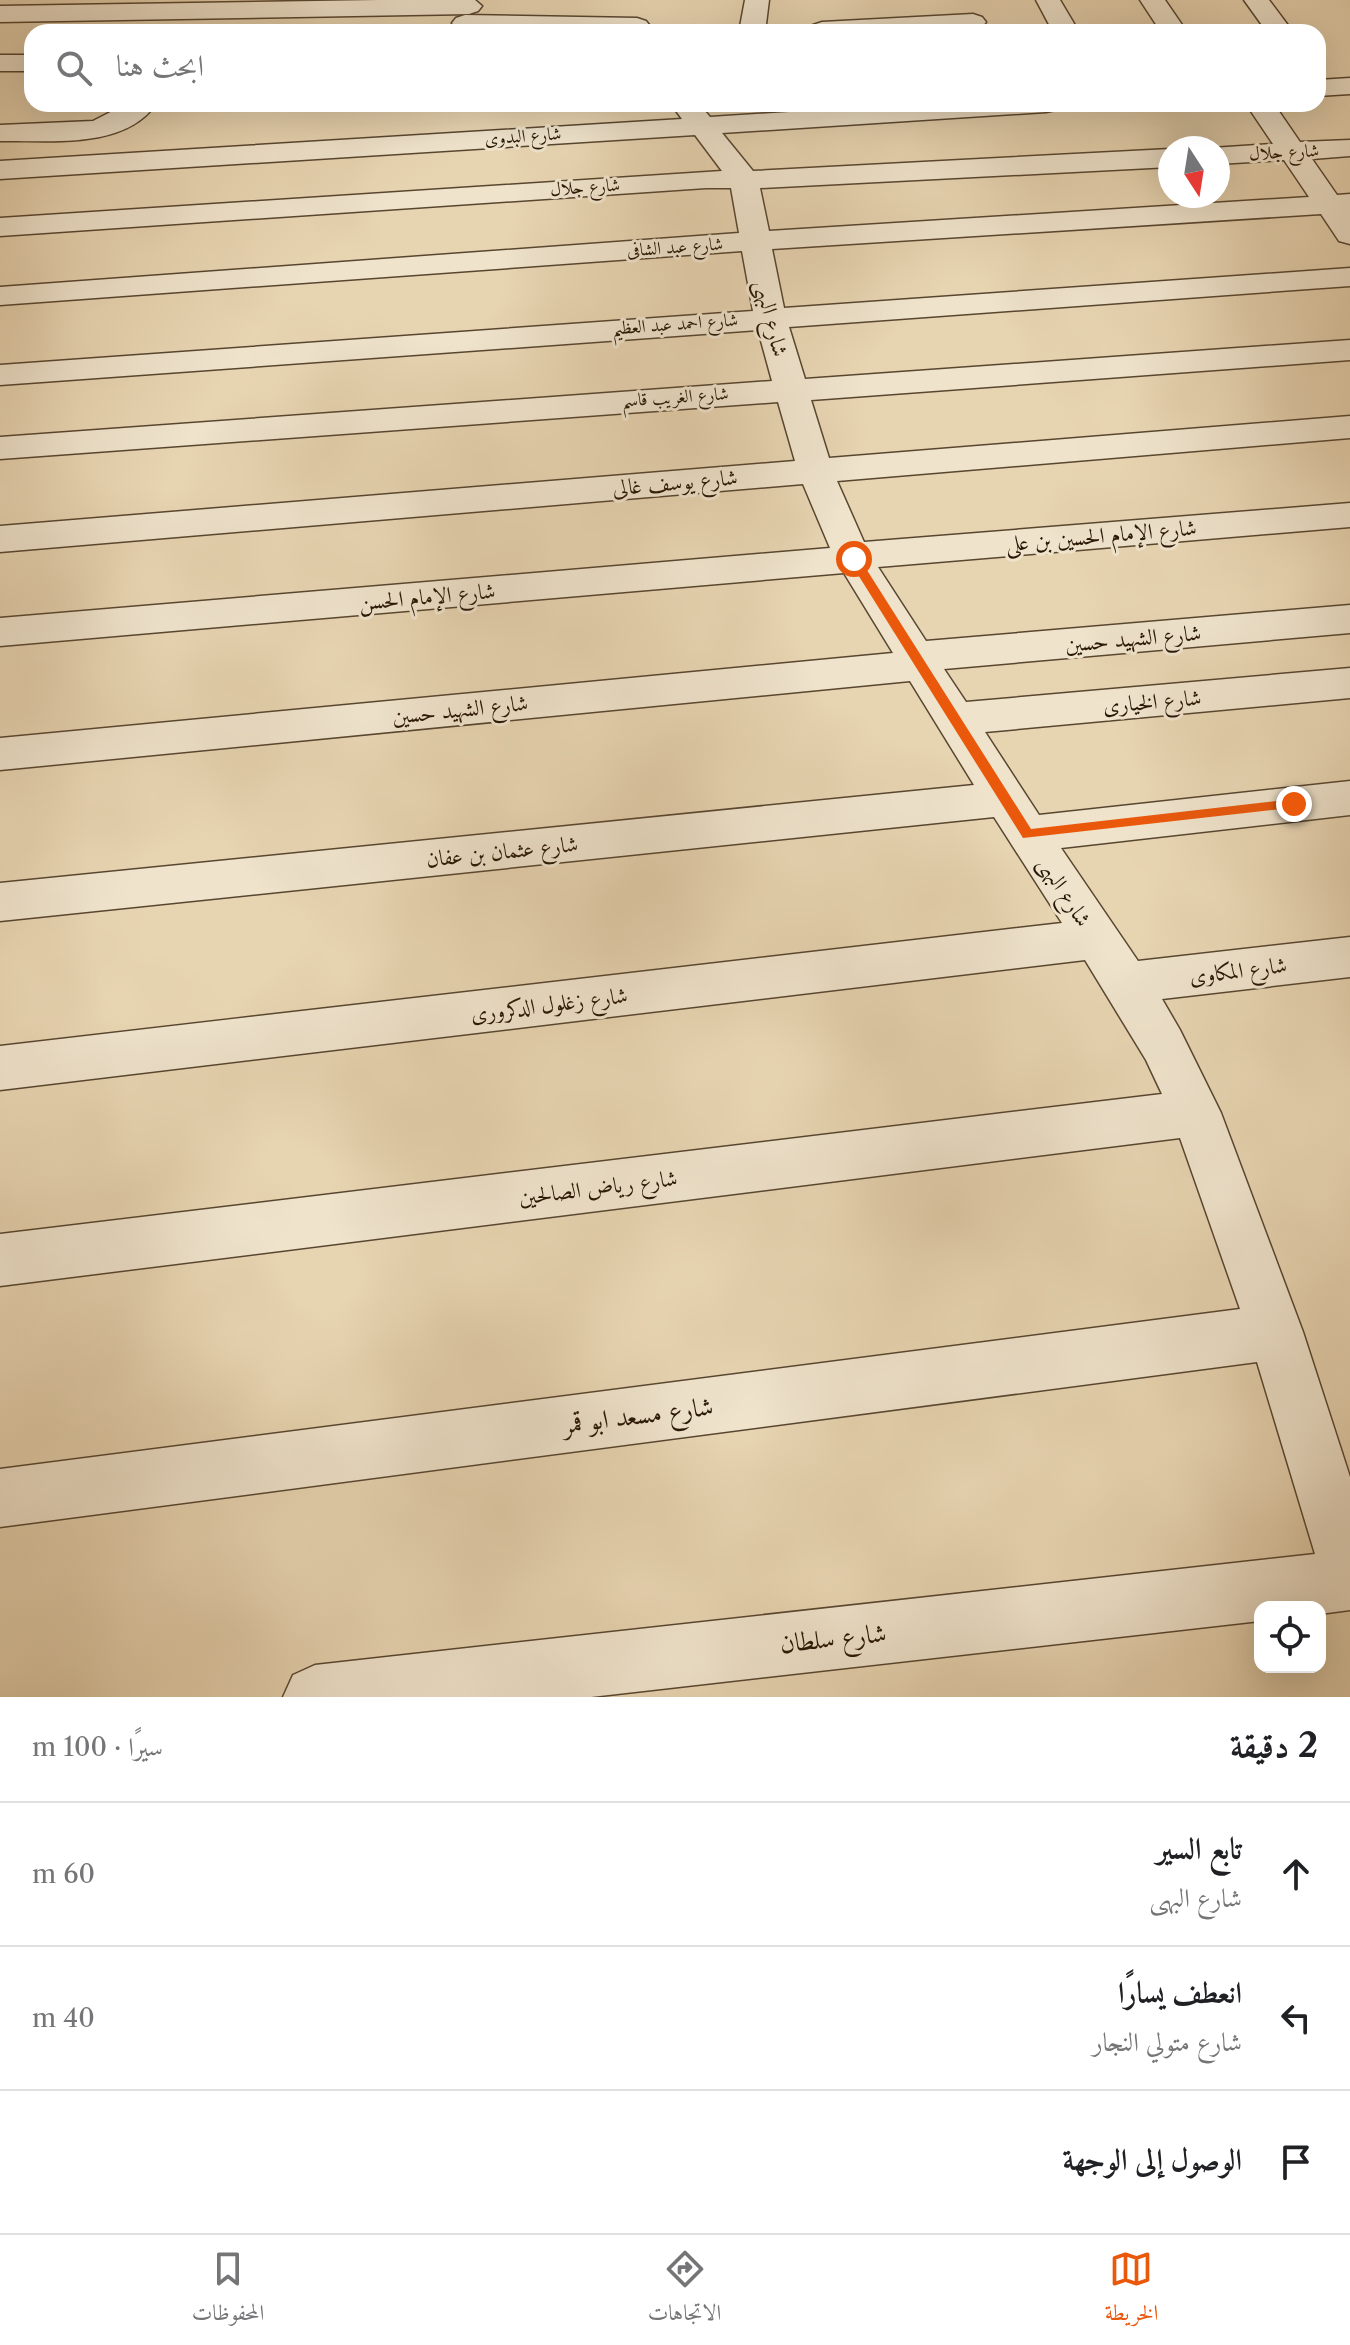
<!DOCTYPE html>
<html lang="ar">
<meta charset="utf-8">
<style>
body{margin:0;font-family:"Libre Caslon Text",Amiri,serif;background:#f2f2f2;color:#202124;direction:rtl}
.controls{position:absolute;right:24px;bottom:24px;display:grid;overflow:hidden;border-radius:16px;box-shadow:0 8px 32px #0002}
.controls button{width:72px;height:72px;display:grid;place-items:center;padding:0;border:0;border-bottom:2px solid #e0e0e0;background:#fff;color:#202124;font:40px sans-serif}
.compass{position:absolute;left:1158px;top:136px;width:72px;height:72px;border-radius:50%;background:#fff;box-shadow:0 8px 32px #0002;rotate:168deg}
.stop{position:absolute;width:24px;height:24px;margin:-18px;border:6px solid #ea580c;border-radius:50%;background:#fff}
.stop.end{background:#ea580c;border-color:#fff;box-shadow:0 2px 8px #0008}
.list{margin:0;padding:0;list-style:none}
h2{display:flex;justify-content:space-between;align-items:center;height:104px;margin:0;padding:0 32px;font-size:34px}
h2 small{font-size:26px;font-weight:400;color:#757577}
.list li{display:grid;grid-template-columns:52px 1fr auto;gap:24px;align-items:center;box-sizing:border-box;height:144px;padding:0 32px;border-top:2px solid #e0e0e0}
.list b{display:block;font-size:30px;white-space:nowrap}
.list p{margin:0;font-size:26px;white-space:nowrap;color:#757577}
.list em{font-size:26px;font-style:normal;color:#757577}
.icon{flex:none;width:44px;height:44px;fill:none;stroke:currentColor;stroke-width:2;stroke-linecap:round;stroke-linejoin:round}
.map{position:relative;flex:none;width:1350px;height:1697px;overflow:hidden;direction:ltr}
.search{position:absolute;background:#fff;box-shadow:0 8px 32px #0002;left:24px;right:24px;top:24px;height:88px;display:flex;align-items:center;gap:20px;box-sizing:border-box;padding:0 28px;border-radius:24px;color:#757577;font-size:30px}
.sheet{height:536px;background:#fff}
nav{display:flex;justify-content:space-around;align-items:center;box-sizing:border-box;height:112px;border-top:2px solid #e0e0e0;background:#fff;font-size:22px;color:#757577}
nav a{display:grid;justify-items:center;gap:4px}
nav .on{color:#ea580c}
.map>svg:first-child{display:block}
</style>
<div class="map">
<svg width="1350" height="1697" viewBox="0 0 1350 1697">
<rect width="100%" height="100%" fill="#e7d4b1"/>
<filter id="stains"><feTurbulence type="fractalNoise" baseFrequency=".0025" numOctaves="4"/><feColorMatrix values="0 0 0 0 .2 0 0 0 0 .09 0 0 0 0 .02 0 0 0 .5 -.17"/></filter>
<radialGradient id="worn" r=".72"><stop offset=".6" stop-color="#630" stop-opacity="0"/><stop offset="1" stop-color="#630" stop-opacity=".3"/></radialGradient>
<g fill="none" stroke-linecap="round" stroke-linejoin="round">
<defs>
<g id="minor">
<polygon points="379,0 475,0 482,6 478,11 469,14 0,22 0,6"/>
<polygon points="745,0 769,0 765,32 739,32"/>
<polygon points="1036,0 1060,0 1079,32 1053,32"/>
<polygon points="1140,0 1165,0 1187,32 1161,32"/>
<polygon points="1244,0 1269,0 1293,32 1267,32"/>
<polygon points="973,14 982,17 986,22 982,27 929,32 809,30 813,25 822,22"/>
<polygon points="465,15 637,18 646,21 650,26 644,32 456,28 452,23 456,18"/>
<rect x="0" y="55" width="32" height="16"/>
<polygon points="1350,78 1350,94 1318,96 1318,80"/>
<path d="M126 104H156C124 150 49 140 0 141V125L93 121Z"/>
<polygon points="671,104 699,104 710,117 915,104 1060,104 1056,110 1046,112 722,133 753,171 1170,149 1170,167 760,188 769,231 1309,197 1284,160 1218,164 1218,148 1212,148 1273,144 1246,104 1274,104 1300,142 1350,140 1350,156 1312,159 1337,195 1350,194 1350,244 1339,241 1321,214 772,249 784,308 1350,268 1350,286 789,327 805,379 1350,340 1350,360 811,400 829,458 1350,416 1350,438 837,481 864,542 1350,503 1350,527 878,567 926,641 1350,605 1350,633 944,669 966,702 1350,668 1350,698 985,732 1039,815 1350,781 1350,815 1061,848 1138,961 1350,937 1350,977 1162,999 1180,1030 1221,1113 1303,1332 1350,1477 1350,1610 1320,1614 1320,1607 1260,1607 1260,1621 591,1697 283,1697 293,1675 315,1665 1315,1554 1257,1362 0,1527 0,1469 1240,1309 1180,1138 0,1286 0,1234 1162,1094 1146,1060 1085,960 0,1090 0,1046 1062,923 994,817 0,921 0,883 974,785 910,681 0,770 0,738 893,653 844,573 0,646 0,618 830,548 803,484 0,552 0,526 795,461 778,402 0,459 0,437 772,381 758,330 0,385 0,365 753,311 742,251 0,305 0,287 739,233 731,188 706,188 0,236 0,218 722,171 695,135 0,179 0,161 682,119"/>
</g>
</defs>
<use href="#minor" stroke="#584630" stroke-width="3"/>
<use href="#minor" fill="#efe3cc" fill-rule="evenodd"/>
</g>
<polygon fill="#ea580c" points="850,556 858,556 1031,829 1294,799 1300,804 1298,807 1023,838 850,562"/>
<g text-anchor="middle" stroke-width="6" stroke-linejoin="round" paint-order="stroke">
<g font-size="18" fill="#281605" stroke="#efe3cc">
<text transform="translate(523 136) rotate(-4)" y="6">شارع البدوى</text>
<text transform="translate(1284 152) rotate(-3)" y="6">شارع جلال</text>
<text transform="translate(585 187) rotate(-4)" y="6">شارع جلال</text>
<text transform="translate(675 247) rotate(-4)" y="6">شارع عبد الشافى</text>
<text transform="translate(675 324) rotate(-4)" y="6">شارع احمد عبد العظيم</text>
<text transform="translate(675 397) rotate(-4)" y="6">شارع الغريب قاسم</text>
</g>
<g font-size="22" fill="#281605" stroke="#efe3cc">
<text transform="translate(772 318) rotate(76)" y="8">شارع البهى</text>
<text transform="translate(675 482) rotate(-5)" y="8">شارع يوسف غالى</text>
<text transform="translate(1101 535) rotate(-5)" y="8">شارع الإمام الحسين بن على</text>
<text transform="translate(427 596) rotate(-5)" y="8">شارع الإمام الحسن</text>
<text transform="translate(1133 638) rotate(-5)" y="8">شارع الشهيد حسين</text>
<text transform="translate(1152 701) rotate(-5)" y="8">شارع الخيارى</text>
<text transform="translate(460 709) rotate(-6)" y="8">شارع الشهيد حسين</text>
<text transform="translate(502 851) rotate(-6)" y="8">شارع عثمان بن عفان</text>
<text transform="translate(1065 891) rotate(57)" y="8">شارع البهى</text>
<text transform="translate(1238 970) rotate(-7)" y="8">شارع المكاوى</text>
<text transform="translate(549 1004) rotate(-7)" y="8">شارع زغلول الدكرورى</text>
<text transform="translate(598 1187) rotate(-7)" y="8">شارع رياض الصالحين</text>
</g>
<g font-size="26" fill="#281605" stroke="#efe3cc">
<text transform="translate(638 1415) rotate(-7)" y="9">شارع مسعد ابو قمر</text>
<text transform="translate(833 1638) rotate(-6)" y="9">شارع سلطان</text>
</g>
</g>
<rect width="100%" height="100%" filter="url(#stains)"/>
<rect width="100%" height="100%" fill="url(#worn)"/>
</svg>
<div class="controls">
<button><svg class="icon" aria-label="locate" viewBox="0 0 24 24"><circle cx="12" cy="12" r="6"/><path d="M12 2v4M12 18v4M2 12h4M18 12h4"/></svg></button>
</div>
<svg class="compass" viewBox="-18 -18 36 36"><path d="M0-13l5 13h-10z" fill="#e53935"/><path d="M0 13l5-13h-10z" fill="#757577"/></svg>
<div class="stop" style="left:854px;top:559px"></div>
<div class="stop end" style="left:1294px;top:804px"></div>
<div class="search"><svg class="icon" aria-label="search" viewBox="0 0 24 24"><circle cx="10" cy="10" r="6"/><path d="M15 15l6 6"/></svg>ابحث هنا</div>
</div>
<section class="sheet">
<h2>2 دقيقة<small>سيرًا · 100 m</small></h2>
<ul class="list">
<li><svg class="icon" aria-label="ahead" viewBox="0 0 24 24"><path d="M12 20V5M6 11l6-6 6 6"/></svg><div><b>تابع السير</b><p>شارع البهى</p></div><em>60 m</em></li>
<li><svg class="icon" aria-label="left" viewBox="0 0 24 24"><path d="M17 20v-9H6M10 6l-5 5 5 5"/></svg><div><b>انعطف يسارًا</b><p>شارع متولي النجار</p></div><em>40 m</em></li>
<li><svg class="icon" aria-label="arrive" viewBox="0 0 24 24"><path d="M6 21V4h12l-3 4 3 4H6"/></svg><div><b>الوصول إلى الوجهة</b></div></li>
</ul>
</section>
<nav>
<a class="on"><svg class="icon" aria-label="map" viewBox="0 0 24 24"><path d="M3 6l6-2 6 2 6-2v14l-6 2-6-2-6 2zM9 4v14M15 6v14"/></svg>الخريطة</a>
<a><svg class="icon" aria-label="directions" viewBox="0 0 24 24"><path d="M12 3l9 9-9 9-9-9zM9 14v-3h6M13 9l2 2-2 2"/></svg>الاتجاهات</a>
<a><svg class="icon" aria-label="saved" viewBox="0 0 24 24"><path d="M7 4h10v16l-5-4-5 4z"/></svg>المحفوظات</a>
</nav>
